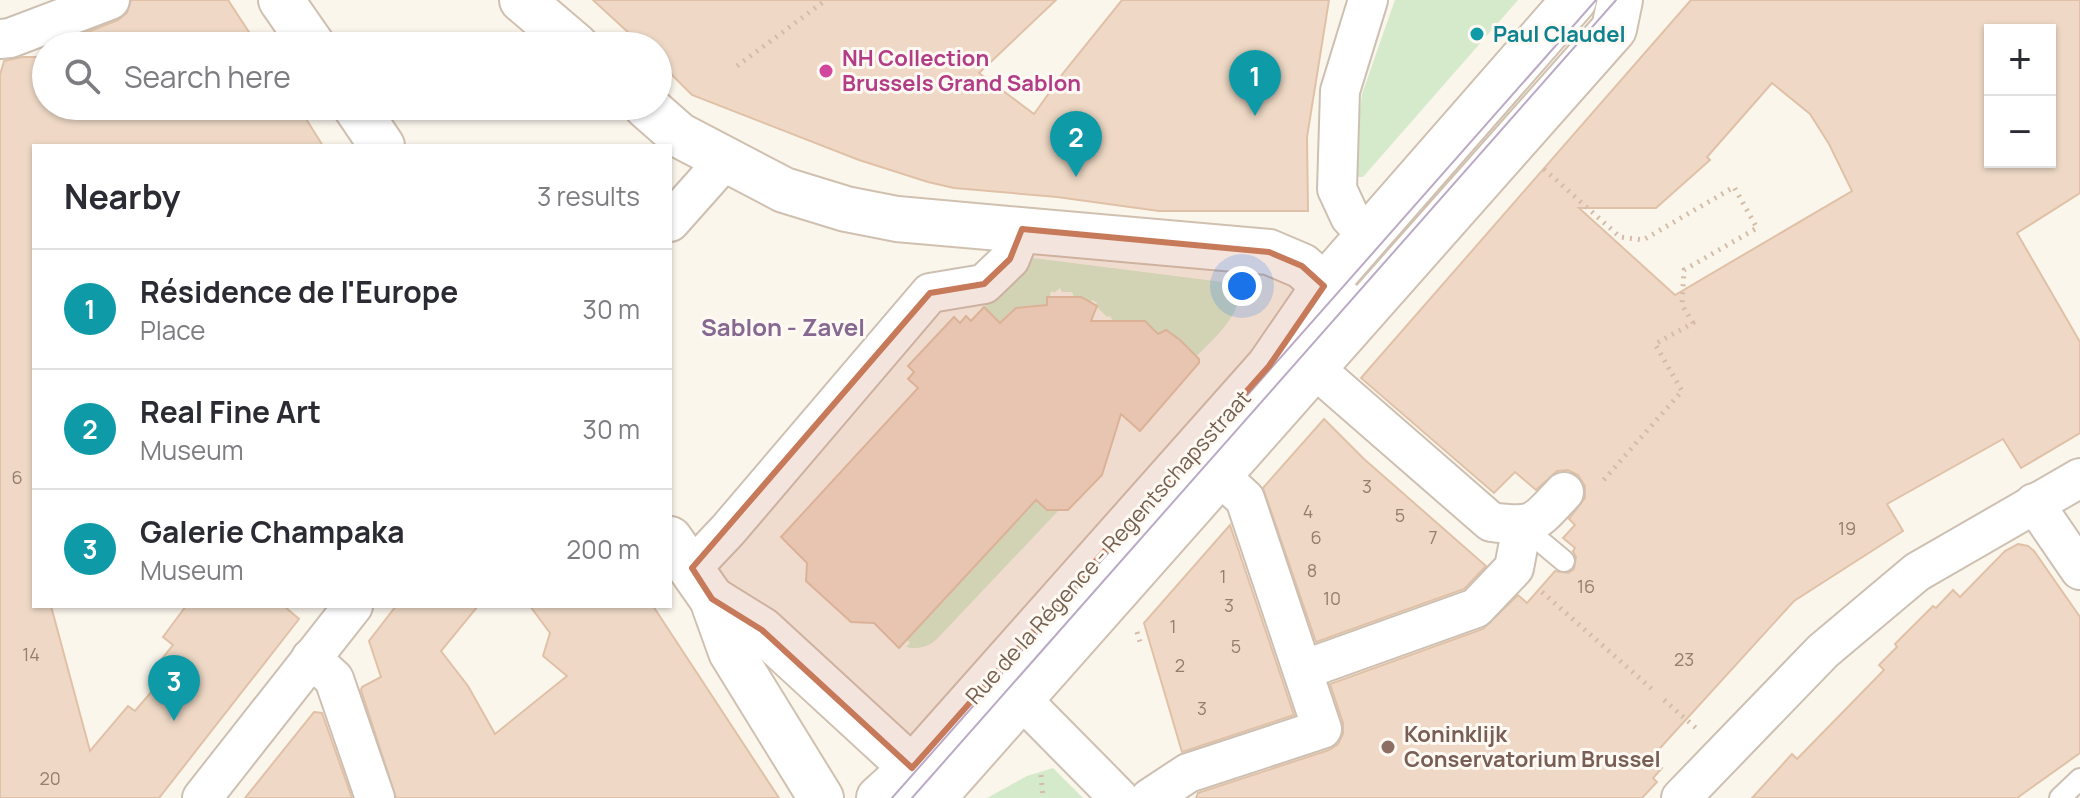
<!DOCTYPE html>
<meta charset="utf-8">
<style>
body{margin:0;font-family:Manrope,sans-serif;background:#f7f7f7;color:#2b2b33}
.controls{position:absolute;right:24px;top:24px;display:grid;overflow:hidden;border-radius:0px;box-shadow:0 2px 6px #0004}
.controls button{width:72px;height:72px;display:grid;place-items:center;padding:0;border:0;border-bottom:2px solid #e1e1e2;background:#fff;color:#2b2b33;font:40px sans-serif}
.you{position:absolute;left:1242px;top:286px;width:28px;height:28px;margin:-20px;border:6px solid #fff;border-radius:50%;background:#1a73e8;box-shadow:0 0 0 12px #1a73e833}
.badge{display:grid;place-items:center;width:52px;height:52px;border-radius:50%;background:#2563eb;color:#fff;font-size:26px;font-weight:700}
.pin{position:absolute;translate:-50% -66px;filter:drop-shadow(0 2px 4px #0008)}
.pin::after{content:'';position:absolute;top:42px;width:28px;height:24px;background:inherit;clip-path:polygon(0 0,100% 0,50% 100%)}
.list{margin:0;padding:0;list-style:none}
h2{display:flex;justify-content:space-between;align-items:center;height:104px;margin:0;padding:0 32px;font-size:34px}
h2 small{font-size:26px;font-weight:400;color:#7c7c81}
.list li{display:grid;grid-template-columns:52px 1fr auto;gap:24px;align-items:center;box-sizing:border-box;height:120px;padding:0 32px;border-top:2px solid #e1e1e2}
.list b{display:block;font-size:30px;white-space:nowrap}
.list p{margin:0;font-size:26px;white-space:nowrap;color:#7c7c81}
.list em{font-size:26px;font-style:normal;color:#7c7c81}
.icon{flex:none;width:44px;height:44px;fill:none;stroke:currentColor;stroke-width:2;stroke-linecap:round;stroke-linejoin:round}
.map{position:relative;flex:none;width:2080px;height:798px;overflow:hidden}
.search{position:absolute;background:#fff;box-shadow:0 2px 6px #0004;left:32px;top:32px;width:640px;height:88px;display:flex;align-items:center;gap:20px;box-sizing:border-box;padding:0 28px;border-radius:44px;color:#7c7c81;font-size:30px}
.panel{position:absolute;background:#fff;box-shadow:0 2px 6px #0004;left:32px;top:144px;width:640px;height:464px;border-radius:0px}
.map>svg:first-child{display:block}
</style>
<div class="map">
<svg width="2080" height="798" viewBox="0 0 2080 798">
<rect width="100%" height="100%" fill="#fbf6ec"/>
<g fill="#d5e9cb">
<polygon points="1395,0 1518,0 1363,177 1359,177 1355,172 1354,165 1362,94"/>
<path d="M1033 258 1223 282C1262 300 1211 340 1194 359L1166 330 1160 332 1162 334 1155 342 1151 327 1145 321H1135L1129 327 1111 323 1113 321 1110 316 1107 317 1096 306 1097 303 1092 300 1090 303 1075 300 1072 292H1062L1060 288 1054 293 1053 291 1050 293V300H1047L1049 304 1006 328 984 307 1012 276Z"/>
<path d="M1043 493 1041 505 1046 509 1052 503 1059 510 936 640C928 647 916 650 906 647L910 643 906 639Z"/>
<polygon points="1053,768 1083,798 987,798 1027,776"/>
</g>
<g fill="#efd9c6" stroke="#e0c1a7" stroke-width="2" fill-rule="evenodd">
<polygon points="131,0 228,0 258,46 52,46 118,20 127,13"/>
<polygon points="593,0 1056,0 979,73 1034,114 1064,72 1122,0 1329,0 1307,137 1308,211 1159,211 1057,197 954,188 928,182 859,160 692,95 658,61 658,46 643,46"/>
<path d="M1691 0H2080V193L2017 233 2080 342V433L2021 468 2003 439 1887 504 1903 531 1794 601 1651 758 1662 768 1653 778 1657 782 1642 798H1196L1198 793 1329 750 1338 744 1343 734V723L1330 684 1483 629 1518 595 1527 603 1555 571 1568 573 1574 569 1576 557 1573 551 1575 548 1563 538 1575 525 1569 519 1585 498V486L1578 475 1568 470 1557 471 1536 490 1515 472 1494 493 1361 378ZM1990 30H2050V162H1990ZM1772 83 1810 114 1829 144 1852 191 1675 295 1579 208H1656L1710 160 1707 157Z"/>
<polygon points="22,57 46,57 46,106 298,106 323,146 34,146 34,606 51,606 90,751 128,706 135,711 171,669 161,660 173,645 163,637 186,606 284,606 299,619 159,798 0,798 0,75 4,61"/>
<polygon points="1047,297 1081,297 1097,306 1091,321 1145,321 1158,334 1166,330 1180,340 1199,359 1199,363 1140,431 1121,414 1102,475 1068,510 1047,510 1036,500 899,648 874,623 851,622 806,581 807,563 781,537 918,388 908,379 914,372 908,366 954,317 960,323 966,316 971,321 984,307 1000,323 1016,308 1047,305"/>
<polygon points="1324,419 1364,459 1486,566 1464,589 1316,642 1263,488"/>
<polygon points="1230,525 1294,715 1182,752 1144,623"/>
<polygon points="2018,544 2028,546 2034,551 2080,617 2080,753 2017,798 1752,798 1792,754 1797,759 1884,670 1879,665 1897,647 1895,644 1933,606 1936,608 1953,590 1960,597 2005,551"/>
<polygon points="396,606 478,606 441,651 468,686 495,734 567,676 543,656 550,633 530,606 653,606 779,798 396,798 361,690 362,687 381,677 369,641"/>
<polygon points="314,712 322,713 352,798 245,798"/>
</g>
<g fill="none" stroke-linecap="round" stroke-linejoin="round">
<defs>
<g id="lane">
<polyline points="1522,526 1564,561"/>
<polyline points="2060,798 2080,779"/>
</g>
<g id="street">
<polyline points="1368,0 1340,91 1337,189 1350,217 1368,235"/>
<polyline points="0,39 10,38 110,0"/>
<polyline points="670,222 726,159"/>
<path d="M1313 367 1491 522C1535 528 1534 524 1564 492"/>
<polyline points="2034,503 2080,570"/>
<polyline points="692,568 728,530 930,293 984,284 1010,259 1022,229"/>
<polyline points="311,658 334,679 375,798"/>
<polyline points="1303,670 1476,608 1514,568 1522,526"/>
<polyline points="996,682 1036,714 1119,798"/>
<polyline points="202,798 353,606"/>
<polyline points="1150,798 1188,773 1322,729 1245,499 1219,475"/>
<polyline points="1681,798 1823,651 1917,572 2080,478"/>
</g>
<g id="secondary">
<polyline points="281,0 313,46"/>
<polyline points="522,0 576,46"/>
<polyline points="355,106 382,146"/>
<polyline points="646,106 679,135 784,190 846,209 897,219 1269,252 1302,266 1344,304"/>
<polyline points="670,539 712,599 731,652 821,798"/>
<polyline points="712,599 762,630 912,768 939,768"/>
<polyline points="879,798 912,768 1269,366 1324,286 1574,0"/>
<polyline points="933,798 1614,29 1620,0"/>
</g>
</defs>
<use href="#lane" stroke="#cdc0b2" stroke-width="24"/>
<use href="#street" stroke="#cdc0b2" stroke-width="42"/>
<use href="#secondary" stroke="#d0c0b0" stroke-width="48"/>
<g stroke="#d4bca8" stroke-width="5" stroke-dasharray="2 6" stroke-linecap="butt">
<polyline points="737,66 826,0"/>
<polyline points="1544,169 1620,237 1643,240 1734,187 1757,228 1684,270 1682,305 1693,323 1655,344 1682,391 1601,483"/>
<polyline points="1542,592 1653,690"/>
<polyline points="1137,632 1140,642"/>
<polyline points="1664,700 1697,729"/>
<polyline points="1041,775 1043,798"/>
</g>
<use href="#lane" stroke="#fff" stroke-width="20"/>
<use href="#street" stroke="#fff" stroke-width="38"/>
<use href="#secondary" stroke="#fff" stroke-width="44"/>
<g stroke="#bbaac6" stroke-width="2">
<polyline points="892,798 1596,0"/>
<polyline points="912,798 1616,0"/>
</g>
</g>
<path fill="#c77a5a" fill-opacity="0.2" stroke="#c77a5a" stroke-width="6" stroke-linejoin="round" d="M1022 229 1269 252 1302 266 1324 286 1269 366 912 768 762 630 712 599 692 568 930 293 984 284 1010 259Z"/>
<circle fill="#0f9aa8" stroke="#fefaf3" stroke-width="3" cx="1477" cy="34" r="8"/>
<circle fill="#d1479c" stroke="#fefaf3" stroke-width="3" cx="826" cy="71" r="8"/>
<circle fill="#8d6e63" stroke="#fefaf3" stroke-width="3" cx="1388" cy="747" r="8"/>
<g text-anchor="middle" stroke-width="6" stroke-linejoin="round" paint-order="stroke">
<g font-size="18" fill="#947e6e">
<text x="17" y="484">6</text>
<text x="1367" y="493">3</text>
<text x="1308" y="518">4</text>
<text x="1400" y="522">5</text>
<text x="1847" y="535">19</text>
<text x="1316" y="544">6</text>
<text x="1433" y="544">7</text>
<text x="1312" y="577">8</text>
<text x="1223" y="583">1</text>
<text x="1586" y="593">16</text>
<text x="1332" y="605">10</text>
<text x="1229" y="612">3</text>
<text x="1173" y="633">1</text>
<text x="1236" y="653">5</text>
<text x="31" y="661">14</text>
<text x="1684" y="666">23</text>
<text x="1180" y="672">2</text>
<text x="1202" y="715">3</text>
<text x="50" y="785">20</text>
</g>
<g font-size="22" font-weight="bold" fill="#0d838f" stroke="#fefaf3" text-anchor="start">
<text x="1493" y="42">Paul Claudel</text>
</g>
<g font-size="22" font-weight="bold" fill="#b23c85" stroke="#fefaf3" text-anchor="start">
<text x="842" y="66">NH Collection<tspan x="842" dy="25">Brussels Grand Sablon</tspan></text>
</g>
<g font-size="22" fill="#756050" stroke="#fefaf3">
<text transform="translate(1108 547) rotate(-48)" y="8">Rue de la Régence - Regentschapsstraat</text>
</g>
<g font-size="22" font-weight="bold" fill="#785e54" stroke="#fefaf3" text-anchor="start">
<text x="1404" y="742">Koninklijk<tspan x="1404" dy="25">Conservatorium Brussel</tspan></text>
</g>
<g font-size="24" font-weight="bold" fill="#866890" stroke="#fefaf3">
<text x="783" y="336">Sablon - Zavel</text>
</g>
</g>
</svg>
<div class="controls">
<button>+</button>
<button>−</button>
</div>
<div class="you"></div>
<div class="pin badge" style="left:1255px;top:116px;background:#0f9aa8">1</div>
<div class="pin badge" style="left:1076px;top:177px;background:#0f9aa8">2</div>
<div class="pin badge" style="left:174px;top:721px;background:#0f9aa8">3</div>
<div class="search"><svg class="icon" aria-label="search" viewBox="0 0 24 24"><circle cx="10" cy="10" r="6"/><path d="M15 15l6 6"/></svg>Search here</div>
<section class="panel">
<h2>Nearby<small>3 results</small></h2>
<ul class="list">
<li><span class="badge" style="background:#0f9aa8">1</span><div><b>Résidence de l'Europe</b><p>Place</p></div><em>30 m</em></li>
<li><span class="badge" style="background:#0f9aa8">2</span><div><b>Real Fine Art</b><p>Museum</p></div><em>30 m</em></li>
<li><span class="badge" style="background:#0f9aa8">3</span><div><b>Galerie Champaka</b><p>Museum</p></div><em>200 m</em></li>
</ul>
</section>
</div>
